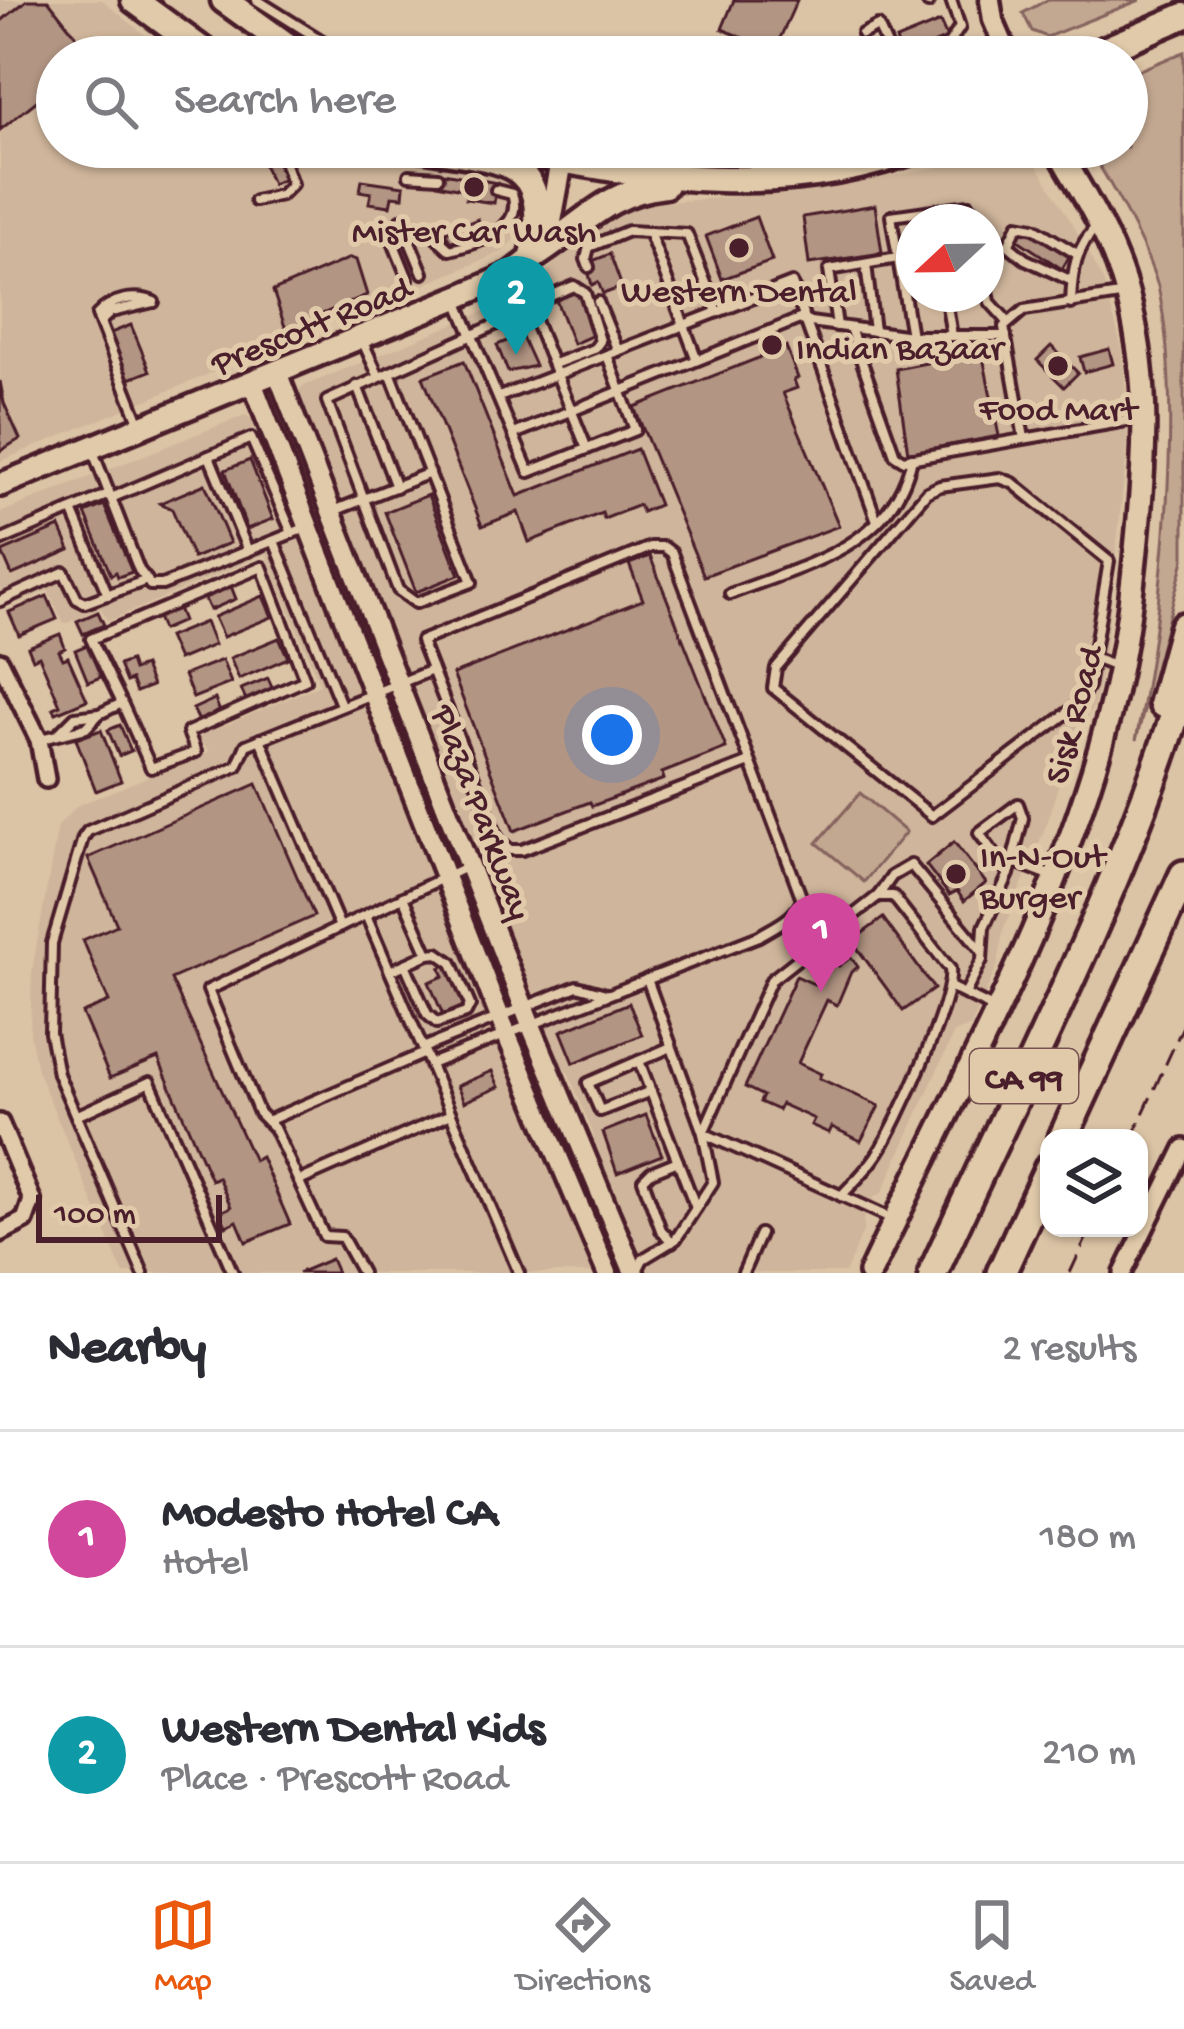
<!DOCTYPE html>
<meta charset="utf-8">
<style>
body{margin:0;font-family:"Gochi Hand",sans-serif;background:#f7f7f7;color:#2b2b33}
.controls{position:absolute;right:36px;bottom:36px;display:grid;overflow:hidden;border-radius:24px;box-shadow:0 3px 9px #0004}
.controls button{width:108px;height:108px;display:grid;place-items:center;padding:0;border:0;border-bottom:3px solid #e1e1e2;background:#fff;color:#2b2b33;font:60px sans-serif}
.compass{position:absolute;left:896px;top:204px;width:108px;height:108px;border-radius:50%;background:#fff;box-shadow:0 3px 9px #0004;rotate:248deg}
.scale{position:absolute;left:36px;bottom:30px;width:186px;box-sizing:border-box;padding-left:12px;border:6px solid #4a1f2b;border-top:0;font-size:33px;line-height:42px;white-space:nowrap;color:#4a1f2b;-webkit-text-stroke:9px #e1caaa;paint-order:stroke}
.you{position:absolute;left:612px;top:735px;width:42px;height:42px;margin:-30px;border:9px solid #fff;border-radius:50%;background:#1a73e8;box-shadow:0 0 0 18px #1a73e833}
.badge{display:grid;place-items:center;width:78px;height:78px;border-radius:50%;background:#ea580c;color:#fff;font-size:39px;font-weight:700}
.pin{position:absolute;translate:-50% -99px;filter:drop-shadow(0 3px 6px #0008)}
.pin::after{content:'';position:absolute;top:63px;width:42px;height:36px;background:inherit;clip-path:polygon(0 0,100% 0,50% 100%)}
.list{margin:0;padding:0;list-style:none}
h2{display:flex;justify-content:space-between;align-items:center;height:156px;margin:0;padding:0 48px;font-size:51px}
h2 small{font-size:39px;font-weight:400;color:#7c7c81}
.list li{display:grid;grid-template-columns:78px 1fr auto;gap:36px;align-items:center;box-sizing:border-box;height:216px;padding:0 48px;border-top:3px solid #e1e1e2}
.list b{display:block;font-size:45px;white-space:nowrap}
.list p{margin:0;font-size:39px;white-space:nowrap;color:#7c7c81}
.list em{font-size:39px;font-style:normal;color:#7c7c81}
.icon{flex:none;width:66px;height:66px;fill:none;stroke:currentColor;stroke-width:2;stroke-linecap:round;stroke-linejoin:round}
.map{position:relative;flex:none;width:1184px;height:1273px;overflow:hidden}
.search{position:absolute;background:#fff;box-shadow:0 3px 9px #0004;left:36px;right:36px;top:36px;height:132px;display:flex;align-items:center;gap:30px;box-sizing:border-box;padding:0 42px;border-radius:66px;color:#7c7c81;font-size:45px}
.sheet{height:588px;background:#fff}
nav{display:flex;justify-content:space-around;align-items:center;box-sizing:border-box;height:168px;border-top:3px solid #e1e1e2;background:#fff;font-size:33px;color:#7c7c81}
nav a{display:grid;justify-items:center;gap:6px}
nav .on{color:#ea580c}
.map>svg:first-child{display:block}
</style>
<div class="map">
<svg width="1184" height="1273" viewBox="0 0 1184 1273">
<rect width="100%" height="100%" fill="#dbc3a5"/>
<filter id="ink" filterUnits="userSpaceOnUse"><feTurbulence type="fractalNoise" baseFrequency=".00833" numOctaves="2"/><feDisplacementMap in="SourceGraphic" scale="24" xChannelSelector="R" yChannelSelector="G"/><feConvolveMatrix kernelMatrix="1 2 1 2 8 2 1 2 1" color-interpolation-filters="sRGB"/></filter>
<g filter="url(#ink)">
<g fill="#cfb59b" fill-rule="evenodd">
<polygon points="0,0 102,0 172,57 57,57 57,147 393,147 491,164 519,187 525,212 517,236 502,252 0,461"/>
<path d="M983 147H1026L1085 245 1104 283 1121 345 1127 404V449L1105 655 1094 706 1070 743 1048 821 1003 930 998 965 971 1026 954 1033 882 1193 875 1196 863 1220 864 1229 845 1273H648L627 1235 594 1154V1136L569 1074 556 1058 298 402V393L302 387 512 300 535 286 583 230 631 205 818 190 935 168ZM914 222H986V294H914Z"/>
<polygon points="245,415 260,424 303,537 307,539 361,673 359,682 368,707 374,711 435,864 432,871 441,896 449,901 502,1048 508,1050 532,1112 535,1135 557,1189 568,1203 592,1262 592,1273 123,1273 37,1070 30,1033 32,971 58,826 77,806 210,751 196,738 320,685 266,554 108,621 101,608 64,624 48,590 0,610 0,513"/>
</g>
<g fill="#c3a891" stroke="#86645e" stroke-width="3">
<polygon points="1047,0 1140,0 1047,37 1032,31 1023,13"/>
<path d="M1184 52V560L1136 740C1162 614 1184 409 1158 286 1142 237 1115 191 1088 147H1127V75Z"/>
<polygon points="860,793 906,832 864,882 817,843"/>
</g>
<g fill="#b29583" stroke="#4a1f2b" stroke-width="3">
<polygon points="27,0 48,0 88,51 85,57 57,57 57,85 0,130 0,22"/>
<polygon points="734,0 797,0 777,45 769,49 722,29"/>
<polygon points="940,22 948,40 903,57 896,40"/>
<polygon points="256,147 275,147 285,179 272,184"/>
<polygon points="438,172 497,183 494,203 466,199 467,190 437,184"/>
<polygon points="362,180 404,186 403,197 392,196 390,206 369,203 371,193 360,191"/>
<polygon points="875,205 882,253 809,264 803,217"/>
<polygon points="756,217 772,261 722,279 706,236"/>
<polygon points="478,219 482,229 450,242 446,232"/>
<polygon points="1022,227 1069,257 1062,269 1015,238"/>
<polygon points="610,254 622,287 603,294 598,282 592,285 588,271 595,269 592,261"/>
<polygon points="350,258 356,260 367,295 290,328 285,327 273,291"/>
<polygon points="579,291 596,334 573,344 556,300"/>
<polygon points="131,325 150,371 127,380 108,334"/>
<polygon points="521,335 535,366 508,372 497,345"/>
<polygon points="1051,346 1078,373 1064,387 1037,360"/>
<polygon points="786,347 798,378 794,380 797,388 783,393 839,526 704,576 634,407"/>
<polygon points="1109,349 1113,364 1084,372 1080,357"/>
<polygon points="982,352 999,436 908,453 896,369"/>
<polygon points="464,361 518,496 637,449 659,505 642,512 639,505 604,519 602,513 529,542 518,512 482,526 423,377"/>
<polygon points="0,381 4,403 20,439 0,451"/>
<polygon points="250,460 273,519 247,529 225,470"/>
<polygon points="205,484 230,543 193,558 172,509 160,503"/>
<polygon points="428,495 459,575 416,592 385,512"/>
<polygon points="104,505 132,572 118,577 116,572 111,575 85,513"/>
<polygon points="60,527 70,550 12,575 2,552"/>
<polygon points="650,556 726,748 662,773 664,779 592,806 590,802 514,831 453,674 643,600 629,564"/>
<polygon points="231,586 236,599 210,610 204,597"/>
<polygon points="47,596 57,619 19,635 9,612"/>
<polygon points="263,596 272,617 223,637 214,617"/>
<polygon points="178,608 183,621 162,630 157,617"/>
<polygon points="98,612 104,625 83,634 77,621"/>
<polygon points="205,622 214,645 178,660 168,637"/>
<polygon points="60,634 65,648 59,651 63,659 68,657 87,700 56,713 53,708 60,705 39,656 33,659 28,647"/>
<polygon points="279,638 288,658 239,679 230,658"/>
<polygon points="87,645 101,677 88,682 75,650"/>
<polygon points="222,660 231,683 193,698 184,675"/>
<polygon points="130,661 133,670 144,666 152,686 136,692 131,680 126,682 119,665"/>
<polygon points="268,678 273,690 247,702 241,689"/>
<polygon points="215,699 220,712 199,721 193,709"/>
<polygon points="120,725 131,751 119,756 108,730"/>
<polygon points="101,730 121,781 96,791 76,739"/>
<polygon points="257,784 314,916 171,979 254,1161 261,1157 290,1224 246,1242 237,1221 226,1226 220,1212 231,1207 218,1177 211,1180 158,1058 110,1078 82,1013 109,1002 83,940 117,925 88,858"/>
<polygon points="954,842 986,883 964,901 957,891 949,895 926,865"/>
<polygon points="883,918 934,989 903,1011 852,941"/>
<polygon points="851,957 858,967 851,972 837,1005 827,1000 798,1063 821,1074 819,1078 879,1106 861,1141 832,1127 829,1133 811,1125 814,1119 781,1104 778,1110 760,1102 763,1096 745,1087 796,976 814,984 820,970 826,974 831,963 839,966"/>
<polygon points="448,964 466,1005 443,1015 429,982 444,976 440,968"/>
<polygon points="629,1003 642,1035 574,1063 561,1031"/>
<polygon points="492,1071 499,1087 464,1102 457,1086"/>
<polygon points="646,1115 662,1155 617,1173 603,1132"/>
<polygon points="331,1259 337,1273 298,1273"/>
</g>
<g fill="none" stroke-linecap="round" stroke-linejoin="round">
<defs>
<g id="service">
<polyline points="257,0 348,57"/>
<polyline points="928,3 929,0"/>
<polyline points="862,34 878,26 892,57"/>
<polyline points="919,57 949,44 960,27 951,0"/>
<polyline points="233,147 233,150"/>
<polyline points="409,175 438,177"/>
<polyline points="255,201 281,195 292,184 279,147"/>
<polyline points="401,220 423,273"/>
<polyline points="386,225 408,279"/>
<path d="M425 227 450 250C477 244 525 229 512 194L496 190"/>
<polyline points="649,232 697,360"/>
<polyline points="866,264 874,331"/>
<polyline points="589,267 586,259 589,247 628,231 687,234 717,312"/>
<polyline points="511,275 527,301 587,449"/>
<polyline points="986,278 990,302 1008,322"/>
<polyline points="1072,281 1025,259 1008,245 1018,225 1034,228 1077,254"/>
<polyline points="945,294 952,336"/>
<polyline points="456,298 529,472 635,430 607,355"/>
<polyline points="598,302 618,351"/>
<path d="M1071 304C1072 272 1075 247 1099 224"/>
<polyline points="529,305 574,286 585,293 600,341 594,349 554,364"/>
<polyline points="101,321 111,312 153,302"/>
<polyline points="803,321 911,336 1006,336"/>
<polyline points="837,326 829,270 898,258"/>
<polyline points="850,328 895,455 903,460 1138,419"/>
<polyline points="911,336 891,216 969,205 976,222"/>
<polyline points="362,340 379,377"/>
<polyline points="390,372 472,582 416,603 398,590 327,401 530,309"/>
<polyline points="357,386 396,487"/>
<polyline points="499,397 792,283 877,521"/>
<path d="M139 422 97 315C111 299 135 294 154 302"/>
<polyline points="514,434 802,318"/>
<polyline points="1024,438 1004,327 1024,310 1126,294"/>
<polyline points="92,449 139,570 147,580"/>
<polyline points="209,456 248,551"/>
<polygon points="1000,478 1013,483 1109,561 1088,687 1075,707 932,816 773,688 776,668 927,492 940,486"/>
<polyline points="111,498 251,438 292,533"/>
<polyline points="72,510 108,595"/>
<polyline points="331,512 430,473"/>
<polyline points="0,541 109,494"/>
<polyline points="274,541 341,705"/>
<path d="M730 594C804 565 893 547 912 458"/>
<polyline points="0,601 64,572 77,599 85,603 147,580 150,585 162,585 305,528"/>
<polyline points="1093,658 1119,668"/>
<polyline points="99,714 122,703 151,768 196,752 188,732 305,680 262,567 91,639 122,703"/>
<polyline points="41,739 86,728 99,714 75,717 60,732"/>
<polyline points="260,739 340,927"/>
<polyline points="1012,861 1055,877"/>
<polyline points="366,915 519,1273"/>
<polyline points="405,964 427,1014 437,1023 466,1013 470,1005 452,963 438,953 428,954"/>
<polyline points="390,971 428,954 403,897"/>
<polyline points="950,987 995,1009"/>
<polyline points="965,994 982,960 984,927 1009,874 1023,818 1018,804 979,833 1009,874"/>
<polyline points="423,1048 577,986 606,994"/>
<polyline points="639,1061 696,1208"/>
<path d="M430 1064 759 936C775 926 797 917 802 899L672 553 664 547H651L421 641 498 839 510 850H522L750 762"/>
<polyline points="651,1091 600,1111 588,1083 671,1047"/>
<polyline points="76,1116 150,1082 233,1273"/>
<polyline points="267,1121 425,1053"/>
<polyline points="299,1181 451,1114"/>
<path d="M841 1196C854 1182 868 1169 878 1153 897 1124 954 1000 950 969L893 896H878"/>
<polyline points="893,1219 703,1133 771,980 878,896 892,876 911,865 982,951"/>
<polyline points="672,1242 661,1230 643,1180 651,1172 678,1161"/>
<polyline points="637,1271 643,1259 676,1239 713,1182 703,1133 647,979"/>
<polyline points="143,1273 58,1074 50,1033 52,943 83,838 88,831 237,766 246,745 432,670"/>
<polyline points="362,1273 342,1237 324,1236 274,1128 259,1113 208,990 468,866"/>
<polyline points="743,1273 760,1234"/>
</g>
<g id="minor">
<polyline points="0,661 39,740 46,779"/>
<polyline points="0,1123 32,1200 25,1220 0,1233"/>
<polyline points="1123,1273 1184,1148"/>
</g>
<g id="tertiary">
<polyline points="990,0 993,20 1009,57"/>
<polyline points="277,372 530,1023 634,1273"/>
<polyline points="252,382 506,1033 607,1273"/>
</g>
<g id="secondary">
<polyline points="0,485 456,298 511,274 533,257 550,224 564,147"/>
<path d="M870 1273C955 1091 1059 911 1109 715 1126 651 1133 585 1139 518 1146 441 1148 369 1127 293 1113 241 1084 194 1056 147"/>
</g>
<g id="primary">
<polyline points="134,0 212,57"/>
<polyline points="224,0 303,57"/>
<polyline points="1088,57 1184,16"/>
<path d="M421 147C501 162 553 153 533 257"/>
<path d="M491 147C640 175 774 203 922 147"/>
<path d="M533 257C580 228 606 191 665 185"/>
</g>
<g id="motorway">
<polyline points="1163,703 1184,627"/>
<polyline points="1063,1138 1184,875"/>
<path d="M933 1273C1021 1079 1122 890 1184 686"/>
<polyline points="1001,1273 1049,1168"/>
</g>
</defs>
<use href="#service" stroke="#4a1f2b" stroke-width="16"/>
<use href="#minor" stroke="#4a1f2b" stroke-width="24"/>
<use href="#tertiary" stroke="#4a1f2b" stroke-width="27"/>
<use href="#secondary" stroke="#4a1f2b" stroke-width="30"/>
<use href="#primary" stroke="#4a1f2b" stroke-width="33"/>
<use href="#motorway" stroke="#4a1f2b" stroke-width="36"/>
<use href="#service" stroke="#e1caaa" stroke-width="8"/>
<use href="#minor" stroke="#e1caaa" stroke-width="15"/>
<use href="#tertiary" stroke="#e1caaa" stroke-width="18"/>
<use href="#secondary" stroke="#e1caaa" stroke-width="21"/>
<use href="#primary" stroke="#e1caaa" stroke-width="24"/>
<use href="#motorway" stroke="#e1caaa" stroke-width="27"/>
<g stroke="#4a1f2b" stroke-width="3" stroke-dasharray="18 9" stroke-linecap="butt">
<polyline points="1132,1138 1184,1024"/>
<polyline points="1070,1273 1091,1228"/>
</g>
</g>
</g>
<g fill="#4a1f2b" stroke="#e1caaa" stroke-width="4.5">
<circle cx="474" cy="187" r="12"/>
<circle cx="739" cy="248" r="12"/>
<circle cx="772" cy="345" r="12"/>
<circle cx="1058" cy="366" r="12"/>
<circle cx="956" cy="874" r="12"/>
</g>
<g text-anchor="middle" stroke-width="10" stroke-linejoin="round" paint-order="stroke">
<rect fill="#e1caaa" stroke="#775251" stroke-width="3" x="970" y="1049" width="108" height="54" rx="9"/>
<g font-size="33" font-weight="bold" fill="#4a1f2b">
<text x="1024" y="1088">CA 99</text>
</g>
<g font-size="36" fill="#4a1f2b" stroke="#e1caaa">
<text x="474" y="241">Mister Car Wash</text>
<text x="739" y="301">Western Dental</text>
<text x="796" y="358" text-anchor="start">Indian Bazaar</text>
<text x="1058" y="419">Food Mart</text>
<text x="980" y="866" text-anchor="start">In-N-Out<tspan x="980" dy="41">Burger</tspan></text>
</g>
<g font-size="36" fill="#4a1f2b" stroke="#e1caaa">
<text transform="translate(310 323) rotate(-22)" y="13">Prescott Road</text>
<text transform="translate(1071 714) rotate(-75)" y="13">Sisk Road</text>
<text transform="translate(485 811) rotate(69)" y="13">Plaza Parkway</text>
</g>
</g>
</svg>
<div class="controls">
<button><svg class="icon" aria-label="layers" viewBox="0 0 24 24"><path d="M12 4l9 5-9 5-9-5zM3 14l9 5 9-5"/></svg></button>
</div>
<svg class="compass" viewBox="-18 -18 36 36"><path d="M0-13l5 13h-10z" fill="#e53935"/><path d="M0 13l5-13h-10z" fill="#7c7c81"/></svg>
<div class="scale">100 m</div>
<div class="you"></div>
<div class="pin badge" style="left:821px;top:992px;background:#d1479c">1</div>
<div class="pin badge" style="left:516px;top:355px;background:#0f9aa8">2</div>
<div class="search"><svg class="icon" aria-label="search" viewBox="0 0 24 24"><circle cx="10" cy="10" r="6"/><path d="M15 15l6 6"/></svg>Search here</div>
</div>
<section class="sheet">
<h2>Nearby<small>2 results</small></h2>
<ul class="list">
<li><span class="badge" style="background:#d1479c">1</span><div><b>Modesto Hotel CA</b><p>Hotel</p></div><em>180 m</em></li>
<li><span class="badge" style="background:#0f9aa8">2</span><div><b>Western Dental Kids</b><p>Place · Prescott Road</p></div><em>210 m</em></li>
</ul>
</section>
<nav>
<a class="on"><svg class="icon" aria-label="map" viewBox="0 0 24 24"><path d="M3 6l6-2 6 2 6-2v14l-6 2-6-2-6 2zM9 4v14M15 6v14"/></svg>Map</a>
<a><svg class="icon" aria-label="directions" viewBox="0 0 24 24"><path d="M12 3l9 9-9 9-9-9zM9 14v-3h6M13 9l2 2-2 2"/></svg>Directions</a>
<a><svg class="icon" aria-label="saved" viewBox="0 0 24 24"><path d="M7 4h10v16l-5-4-5 4z"/></svg>Saved</a>
</nav>
